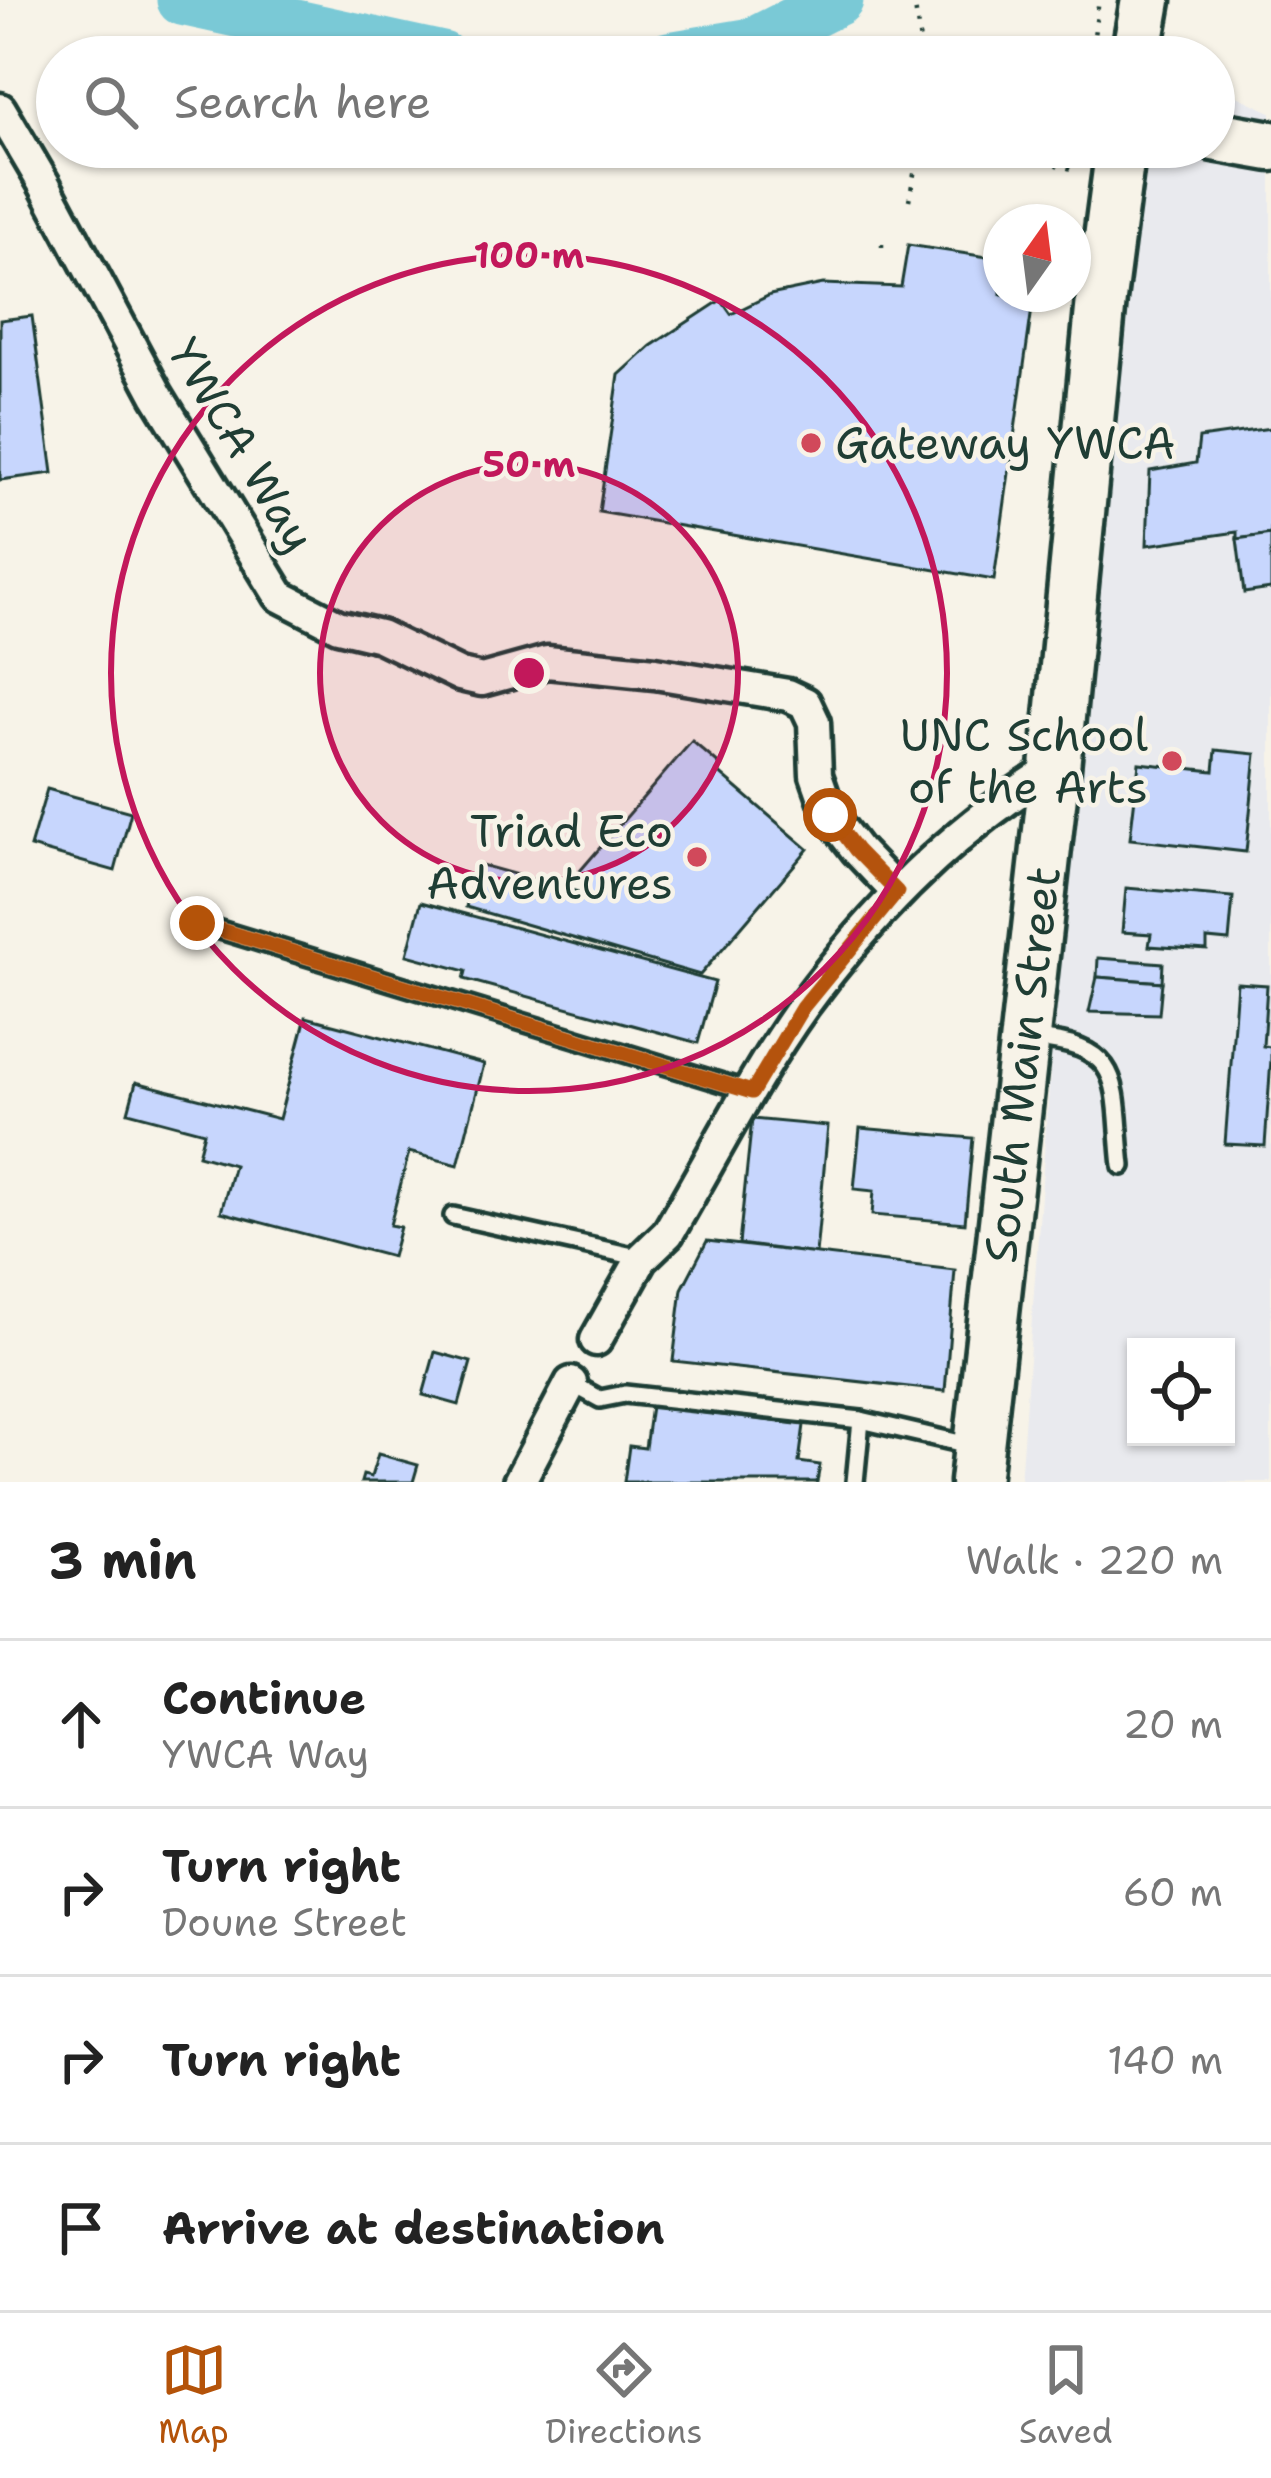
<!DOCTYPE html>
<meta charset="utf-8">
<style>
body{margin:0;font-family:"Shantell Sans",sans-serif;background:#f2f2f2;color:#222}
.controls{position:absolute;right:36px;bottom:36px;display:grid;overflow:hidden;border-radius:0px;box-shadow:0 3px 9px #0004}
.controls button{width:108px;height:108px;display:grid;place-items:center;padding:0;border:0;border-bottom:3px solid #e0e0e0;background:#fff;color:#222;font:60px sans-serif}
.compass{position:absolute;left:983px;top:204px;width:108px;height:108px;border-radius:50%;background:#fff;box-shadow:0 3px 9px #0004;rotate:14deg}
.stop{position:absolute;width:36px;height:36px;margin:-27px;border:9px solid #b45309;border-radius:50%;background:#fff}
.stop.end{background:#b45309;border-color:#fff;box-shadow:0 3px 12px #0008}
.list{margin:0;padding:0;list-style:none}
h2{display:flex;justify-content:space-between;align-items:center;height:156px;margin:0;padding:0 48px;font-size:51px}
h2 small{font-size:39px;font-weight:400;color:#767676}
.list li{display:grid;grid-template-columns:78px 1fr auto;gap:36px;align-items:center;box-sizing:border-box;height:168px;padding:0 48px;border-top:3px solid #e0e0e0}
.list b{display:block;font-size:45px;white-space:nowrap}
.list p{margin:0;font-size:39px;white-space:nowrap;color:#767676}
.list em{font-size:39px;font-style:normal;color:#767676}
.icon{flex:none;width:66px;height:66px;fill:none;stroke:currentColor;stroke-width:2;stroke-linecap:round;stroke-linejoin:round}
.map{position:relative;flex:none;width:1271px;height:1482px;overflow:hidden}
.search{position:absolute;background:#fff;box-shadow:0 3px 9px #0004;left:36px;right:36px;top:36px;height:132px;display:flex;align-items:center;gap:30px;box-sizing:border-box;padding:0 42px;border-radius:66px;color:#767676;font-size:45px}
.sheet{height:828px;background:#fff}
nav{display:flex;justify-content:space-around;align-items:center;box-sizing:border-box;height:168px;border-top:3px solid #e0e0e0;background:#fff;font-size:33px;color:#767676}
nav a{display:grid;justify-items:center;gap:6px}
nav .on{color:#b45309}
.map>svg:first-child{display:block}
</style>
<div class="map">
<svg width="1271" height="1482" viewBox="0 0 1271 1482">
<rect width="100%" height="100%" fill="#f7f3e8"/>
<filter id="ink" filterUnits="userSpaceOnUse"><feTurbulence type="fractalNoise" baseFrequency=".00833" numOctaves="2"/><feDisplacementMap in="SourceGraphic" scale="24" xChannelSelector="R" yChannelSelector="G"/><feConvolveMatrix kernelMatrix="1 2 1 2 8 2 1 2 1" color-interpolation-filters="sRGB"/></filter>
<g filter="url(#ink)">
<path fill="#e9eaee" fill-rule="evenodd" d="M1214 85 1271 112V1482H1020L1116 175 1143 147H1214ZM1136 1347H1226V1437H1136Z"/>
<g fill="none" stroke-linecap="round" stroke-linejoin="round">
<g stroke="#7ac9d6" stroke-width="51">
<polyline points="182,0 442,57"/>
<polyline points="669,57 753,43 838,0"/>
</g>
</g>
<g fill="#c7d6fd" stroke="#1f3d34" stroke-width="3">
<polygon points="908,245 1001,259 1001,294 1034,294 994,580 599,512 619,375 651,346 721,300 731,314 770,295 823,284 901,287"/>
<polygon points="32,316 53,473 0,480 0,320"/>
<polygon points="1271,428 1271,534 1237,539 1237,532 1147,545 1150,471 1196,463 1199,438"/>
<polygon points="1271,534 1271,589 1244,593 1237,539"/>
<polygon points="692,741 721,766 717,771 808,849 700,975 466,907 478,864 585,894 580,871"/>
<polygon points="1216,750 1256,754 1246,852 1130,839 1139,763 1214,771"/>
<polygon points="47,789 131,812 115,871 30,847"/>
<polygon points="1126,888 1233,897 1229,941 1207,939 1207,950 1149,946 1151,934 1122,932"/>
<polygon points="421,902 715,982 698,1043 464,979 466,971 407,955"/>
<polygon points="1098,958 1163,963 1162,982 1097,977"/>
<polygon points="1097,977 1162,982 1159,1014 1089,1012"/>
<polygon points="1237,983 1267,985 1263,1046 1271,1047 1271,1059 1265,1146 1225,1144"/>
<polygon points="306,1017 484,1064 458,1165 409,1152 390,1225 400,1227 392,1257 221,1212 234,1165 198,1155 204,1132 128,1112 136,1082 279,1119"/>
<polygon points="752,1119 828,1126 816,1254 739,1244"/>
<polygon points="860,1128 973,1138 965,1223 872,1215 874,1191 854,1189"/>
<polygon points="707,1241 955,1270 945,1391 673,1361 682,1289"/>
<polygon points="435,1352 471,1362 459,1405 423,1395"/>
<polygon points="651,1406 804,1425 799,1462 820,1465 817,1482 624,1482 629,1446 645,1448"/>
<polygon points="378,1454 418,1465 413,1482 361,1482 363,1475 371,1477"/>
</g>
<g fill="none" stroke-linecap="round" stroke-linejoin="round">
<defs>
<g id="lane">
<polyline points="197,923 749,1091"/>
<path d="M1033 1039C1129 1046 1113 1088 1122 1166"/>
<polyline points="453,1216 642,1258"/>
<polyline points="571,1383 600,1399 625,1394 861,1420 973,1446"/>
<polyline points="855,1482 861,1420"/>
</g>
<g id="street">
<polyline points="0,109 44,184 157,395 280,596 338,626 380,636 460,675 482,680 547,662 655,673 788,695 805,703 814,722 816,775 830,815 857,850 897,892"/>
<path d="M596 1340 642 1258 668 1233C711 1160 755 1073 804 1005 873 911 955 828 1055 768"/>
<polyline points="519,1482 571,1383"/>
</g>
<g id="primary">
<polyline points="1136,57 1146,0"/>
<polyline points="1214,136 1271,146"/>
<path id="s1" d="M975 1482 1055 768 1101 299 1121 147"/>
</g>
</defs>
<use href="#lane" stroke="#1f3d34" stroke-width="24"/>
<use href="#street" stroke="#1f3d34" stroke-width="39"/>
<use href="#primary" stroke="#1f3d34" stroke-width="57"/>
<g stroke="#1f3d34" stroke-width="4.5" stroke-dasharray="3 9" stroke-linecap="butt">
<polyline points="914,0 922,57"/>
<polyline points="1091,57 1099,0"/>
<polyline points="986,147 1072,169 1076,147"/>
<polyline points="909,200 917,159 924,147"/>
<polyline points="882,247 882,236"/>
</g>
<use href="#lane" stroke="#f7f3e8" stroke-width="15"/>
<use href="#street" stroke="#f7f3e8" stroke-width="30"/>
<use href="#primary" stroke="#f7f3e8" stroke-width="48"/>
</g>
</g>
<g fill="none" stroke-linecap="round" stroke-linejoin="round" filter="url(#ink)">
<polyline stroke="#b45309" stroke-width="15" points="197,923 752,1092 802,1008 897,892 856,850 830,815"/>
</g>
<circle cx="529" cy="673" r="209" fill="#c2185b" fill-opacity=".12"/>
<g fill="none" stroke="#c2185b" stroke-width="6">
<circle cx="529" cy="673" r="209"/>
<circle cx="529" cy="673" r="418"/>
</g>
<g fill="#d1495b" stroke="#f7f3e8" stroke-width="4.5">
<circle cx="811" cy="443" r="12"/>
<circle cx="1172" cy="761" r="12"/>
<circle cx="697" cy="857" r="12"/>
</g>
<g text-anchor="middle" stroke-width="9" stroke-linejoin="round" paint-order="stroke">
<g font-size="45" fill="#1f3d34" stroke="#f7f3e8" text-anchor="end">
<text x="835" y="459" text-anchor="start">Gateway YWCA</text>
<text x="1148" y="751">UNC School<tspan x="1148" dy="52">of the Arts</tspan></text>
<text x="673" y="847">Triad Eco<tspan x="673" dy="52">Adventures</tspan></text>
</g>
<g font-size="45" fill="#1f3d34" stroke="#f7f3e8">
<text transform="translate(242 445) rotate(59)" y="16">YWCA Way</text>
<text dy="16" stroke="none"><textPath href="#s1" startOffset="420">South Main Street</textPath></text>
</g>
</g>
<circle cx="529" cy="673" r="18" fill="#c2185b" stroke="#f7f3e8" stroke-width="6"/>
<g font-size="36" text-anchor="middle" font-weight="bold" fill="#c2185b" stroke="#f7f3e8" stroke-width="9" stroke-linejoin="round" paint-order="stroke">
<text x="529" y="268">100 m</text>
<text x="529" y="477">50 m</text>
</g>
</svg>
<div class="controls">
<button><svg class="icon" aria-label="locate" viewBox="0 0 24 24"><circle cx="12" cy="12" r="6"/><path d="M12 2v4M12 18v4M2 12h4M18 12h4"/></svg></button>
</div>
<svg class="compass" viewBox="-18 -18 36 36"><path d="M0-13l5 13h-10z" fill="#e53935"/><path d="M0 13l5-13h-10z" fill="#767676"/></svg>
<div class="stop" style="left:830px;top:815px"></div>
<div class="stop end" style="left:197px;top:923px"></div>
<div class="search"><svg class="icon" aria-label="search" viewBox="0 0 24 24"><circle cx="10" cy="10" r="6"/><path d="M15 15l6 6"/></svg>Search here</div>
</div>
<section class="sheet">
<h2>3 min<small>Walk · 220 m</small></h2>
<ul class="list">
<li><svg class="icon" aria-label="ahead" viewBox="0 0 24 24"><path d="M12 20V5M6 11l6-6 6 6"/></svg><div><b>Continue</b><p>YWCA Way</p></div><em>20 m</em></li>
<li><svg class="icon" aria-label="right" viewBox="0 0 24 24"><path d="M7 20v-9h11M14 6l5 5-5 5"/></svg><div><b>Turn right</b><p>Doune Street</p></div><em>60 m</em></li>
<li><svg class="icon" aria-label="right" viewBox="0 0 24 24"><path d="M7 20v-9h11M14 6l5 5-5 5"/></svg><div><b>Turn right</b></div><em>140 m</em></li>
<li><svg class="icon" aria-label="arrive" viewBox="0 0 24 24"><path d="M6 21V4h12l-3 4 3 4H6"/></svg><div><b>Arrive at destination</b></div></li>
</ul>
</section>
<nav>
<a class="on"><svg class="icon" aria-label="map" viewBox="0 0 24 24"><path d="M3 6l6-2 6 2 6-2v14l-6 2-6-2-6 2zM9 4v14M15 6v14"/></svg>Map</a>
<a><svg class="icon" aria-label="directions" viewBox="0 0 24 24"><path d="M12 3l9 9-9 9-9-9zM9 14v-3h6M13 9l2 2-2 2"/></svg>Directions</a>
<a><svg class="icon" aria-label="saved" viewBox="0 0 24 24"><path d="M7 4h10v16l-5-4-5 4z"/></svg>Saved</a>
</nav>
